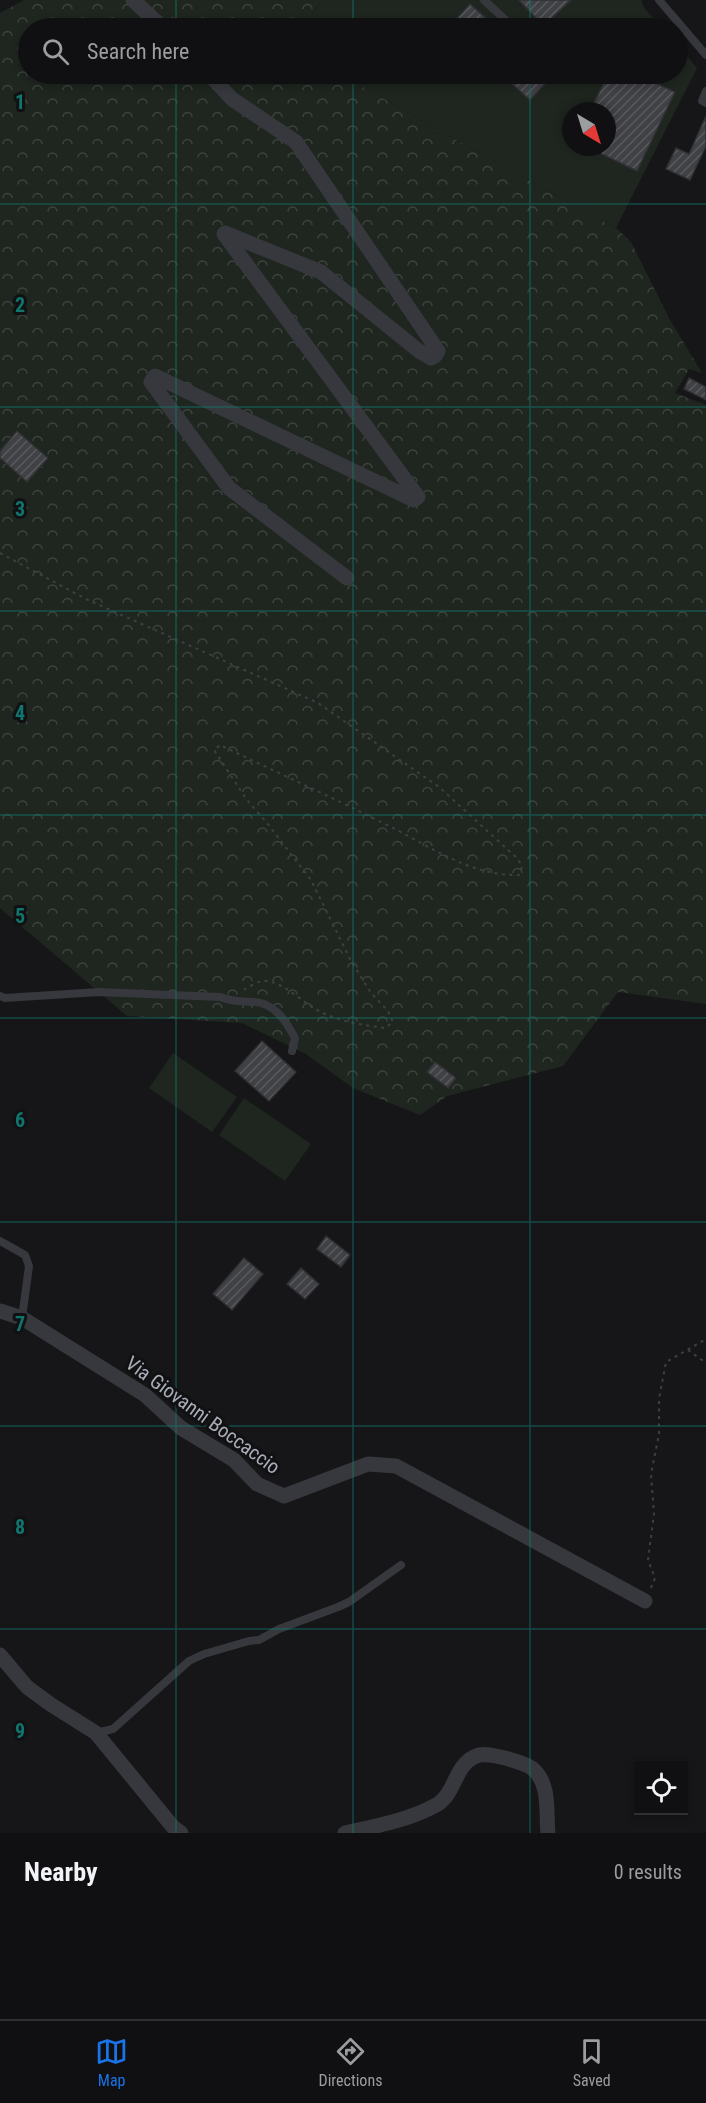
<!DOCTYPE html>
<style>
body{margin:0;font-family:"Roboto Condensed",sans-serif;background:#19191b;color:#f1f3f6}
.controls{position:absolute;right:18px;bottom:18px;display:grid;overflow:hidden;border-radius:0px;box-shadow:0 3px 9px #0003}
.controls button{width:54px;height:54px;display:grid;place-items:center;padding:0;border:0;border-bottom:2px solid #303032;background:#101012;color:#f1f3f6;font:30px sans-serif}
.compass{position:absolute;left:562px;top:102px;width:54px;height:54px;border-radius:50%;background:#101012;box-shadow:0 3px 9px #0003;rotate:142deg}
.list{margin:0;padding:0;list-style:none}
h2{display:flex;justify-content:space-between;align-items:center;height:78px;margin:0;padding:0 24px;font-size:26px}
h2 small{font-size:20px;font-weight:400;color:#9c9d9f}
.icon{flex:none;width:33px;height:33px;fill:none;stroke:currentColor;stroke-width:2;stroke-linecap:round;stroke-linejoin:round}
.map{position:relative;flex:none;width:706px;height:1833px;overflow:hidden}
.search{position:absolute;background:#101012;box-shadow:0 3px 9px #0003;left:18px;right:18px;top:18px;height:66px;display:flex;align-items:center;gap:15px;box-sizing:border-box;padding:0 21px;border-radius:33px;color:#9c9d9f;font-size:22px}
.sheet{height:186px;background:#101012}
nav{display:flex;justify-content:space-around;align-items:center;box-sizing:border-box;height:84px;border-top:2px solid #303032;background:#101012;font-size:16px;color:#9c9d9f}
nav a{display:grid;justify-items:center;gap:3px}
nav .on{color:#1a73e8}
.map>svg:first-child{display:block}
</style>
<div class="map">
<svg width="706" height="1833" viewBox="0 0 706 1833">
<defs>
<pattern id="forest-crowns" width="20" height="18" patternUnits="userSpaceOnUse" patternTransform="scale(1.5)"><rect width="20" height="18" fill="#1e261f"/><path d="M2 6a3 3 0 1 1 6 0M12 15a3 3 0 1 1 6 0" fill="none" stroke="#3c433d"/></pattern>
<pattern id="building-hatch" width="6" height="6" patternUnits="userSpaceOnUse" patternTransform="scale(1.5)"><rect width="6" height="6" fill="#404145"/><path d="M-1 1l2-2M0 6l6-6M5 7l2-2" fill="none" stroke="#595a5e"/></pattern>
</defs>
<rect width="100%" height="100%" fill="#161618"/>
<polygon fill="url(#forest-crowns)" points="24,0 322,0 304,28 28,28 28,74 341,74 433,127 616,228 631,242 670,320 702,373 689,369 675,393 706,405 706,1004 618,992 563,1066 447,1096 420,1115 353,1088 306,1054 242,1023 127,1016 0,908 0,13"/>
<g fill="#1e261f" fill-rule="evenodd">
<polygon points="322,0 641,0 645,9 662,28 304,28"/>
<path d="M678 45 697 68 616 228 433 127 341 74H678ZM571 111H607V147H571Z"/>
<polygon points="173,1053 237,1097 212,1132 149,1088"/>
<polygon points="244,1098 311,1144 285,1181 219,1135"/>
</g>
<g fill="url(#building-hatch)" stroke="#303034" stroke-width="1.5">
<polygon points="519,0 571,0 543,26"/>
<polygon points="470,4 497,28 448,28"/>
<polygon points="501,74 554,74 530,100"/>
<polygon points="608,74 637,74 675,92 637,171 587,147 607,147 607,111 590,111"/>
<polygon points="706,116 706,146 690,180 666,169 676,148 689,154"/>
<polygon points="689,378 706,387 706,400 684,389"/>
<polygon points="17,431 48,458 27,482 0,458 0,451"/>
<polygon points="262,1041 296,1072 269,1101 235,1071"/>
<polygon points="435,1062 456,1078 448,1088 427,1072"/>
<polygon points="326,1236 350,1255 341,1267 317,1249"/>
<polygon points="244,1258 263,1274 232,1310 213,1294"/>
<polygon points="301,1268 319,1284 305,1299 287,1284"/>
</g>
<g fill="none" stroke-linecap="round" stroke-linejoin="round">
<g stroke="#3d3f44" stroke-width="2" stroke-dasharray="3 4.5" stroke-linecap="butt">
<path d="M0 553 86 599 318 703 439 787 518 859 522 867 519 875C468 876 427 844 383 823 329 796 274 771 220 745L214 750 247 800 267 823 311 880 351 961 371 993 388 1011 393 1022 385 1028C363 1025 341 1022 321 1012 305 1005 282 980 264 981 258 981 249 987 243 990"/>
<polyline points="688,1350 706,1363"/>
<polyline points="651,1588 655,1578 648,1560 654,1514 651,1474 659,1434 659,1399 666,1362 706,1339"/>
</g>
<g stroke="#37383d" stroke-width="8">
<polyline points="484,0 514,28"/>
<polyline points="659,0 706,55"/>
<polyline points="706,91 702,101 706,103"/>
<path d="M0 996 5 998 99 992 220 997C232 1002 240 1001 253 1002 274 1002 286 1021 295 1038L292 1051"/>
<polyline points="0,1241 25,1255 29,1266 22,1318"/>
<polyline points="96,1733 113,1729 189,1661 204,1654 249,1641 259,1640 279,1629 338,1607 349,1602 401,1565"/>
</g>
<g stroke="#37383d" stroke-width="15">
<polyline points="133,0 163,28"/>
<polyline points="209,74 232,99 296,142 438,351 435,356 431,358 419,351 321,272 225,233 224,234 418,497 414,500 155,376 151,382 229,488 347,578"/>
<polyline points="0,1311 22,1318 145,1395 181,1428 234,1460 257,1484 284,1496 368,1464 396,1466 645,1601"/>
<polyline points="0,1655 27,1687 50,1704 96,1733 173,1827 181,1833"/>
<path d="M345 1833C376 1826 410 1820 438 1804 455 1793 455 1766 474 1757 483 1752 496 1756 505 1758 514 1761 529 1764 535 1771 550 1786 546 1813 548 1833"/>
</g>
</g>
<path fill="none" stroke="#0f766e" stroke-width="1.5" stroke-opacity="0.55" d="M176 0V28M353 0V28M530 0V28M176 74V1833M353 74V1833M530 74V1833M0 204H706M0 407H706M0 611H706M0 815H706M0 1018H706M0 1222H706M0 1426H706M0 1629H706"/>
<g text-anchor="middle" stroke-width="6" stroke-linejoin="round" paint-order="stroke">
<g font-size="20" fill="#a8adb8" stroke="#111113">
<text transform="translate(203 1415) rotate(36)" y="7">Via Giovanni Boccaccio</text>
</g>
</g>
<g font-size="20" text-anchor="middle" font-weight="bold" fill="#0f766e" stroke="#111113" stroke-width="6" stroke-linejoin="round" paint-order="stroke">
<text x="20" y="109">1</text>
<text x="20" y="312">2</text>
<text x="20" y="516">3</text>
<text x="20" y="720">4</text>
<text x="20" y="923">5</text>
<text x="20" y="1127">6</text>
<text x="20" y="1331">7</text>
<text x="20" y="1534">8</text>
<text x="20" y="1738">9</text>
</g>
</svg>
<div class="controls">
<button><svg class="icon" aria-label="locate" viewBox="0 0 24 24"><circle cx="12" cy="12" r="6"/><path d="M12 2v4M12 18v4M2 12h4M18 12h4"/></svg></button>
</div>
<svg class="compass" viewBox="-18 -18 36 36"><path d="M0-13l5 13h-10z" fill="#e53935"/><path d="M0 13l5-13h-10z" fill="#9c9d9f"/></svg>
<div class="search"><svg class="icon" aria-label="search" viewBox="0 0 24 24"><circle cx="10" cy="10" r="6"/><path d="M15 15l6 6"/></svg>Search here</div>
</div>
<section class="sheet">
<h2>Nearby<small>0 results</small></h2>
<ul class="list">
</ul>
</section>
<nav>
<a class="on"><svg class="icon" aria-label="map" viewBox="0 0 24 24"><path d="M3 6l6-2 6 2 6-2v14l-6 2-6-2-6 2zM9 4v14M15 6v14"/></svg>Map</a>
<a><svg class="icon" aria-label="directions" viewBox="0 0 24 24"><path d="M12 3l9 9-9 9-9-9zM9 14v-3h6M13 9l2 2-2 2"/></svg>Directions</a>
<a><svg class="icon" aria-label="saved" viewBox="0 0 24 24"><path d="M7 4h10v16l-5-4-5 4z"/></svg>Saved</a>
</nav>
